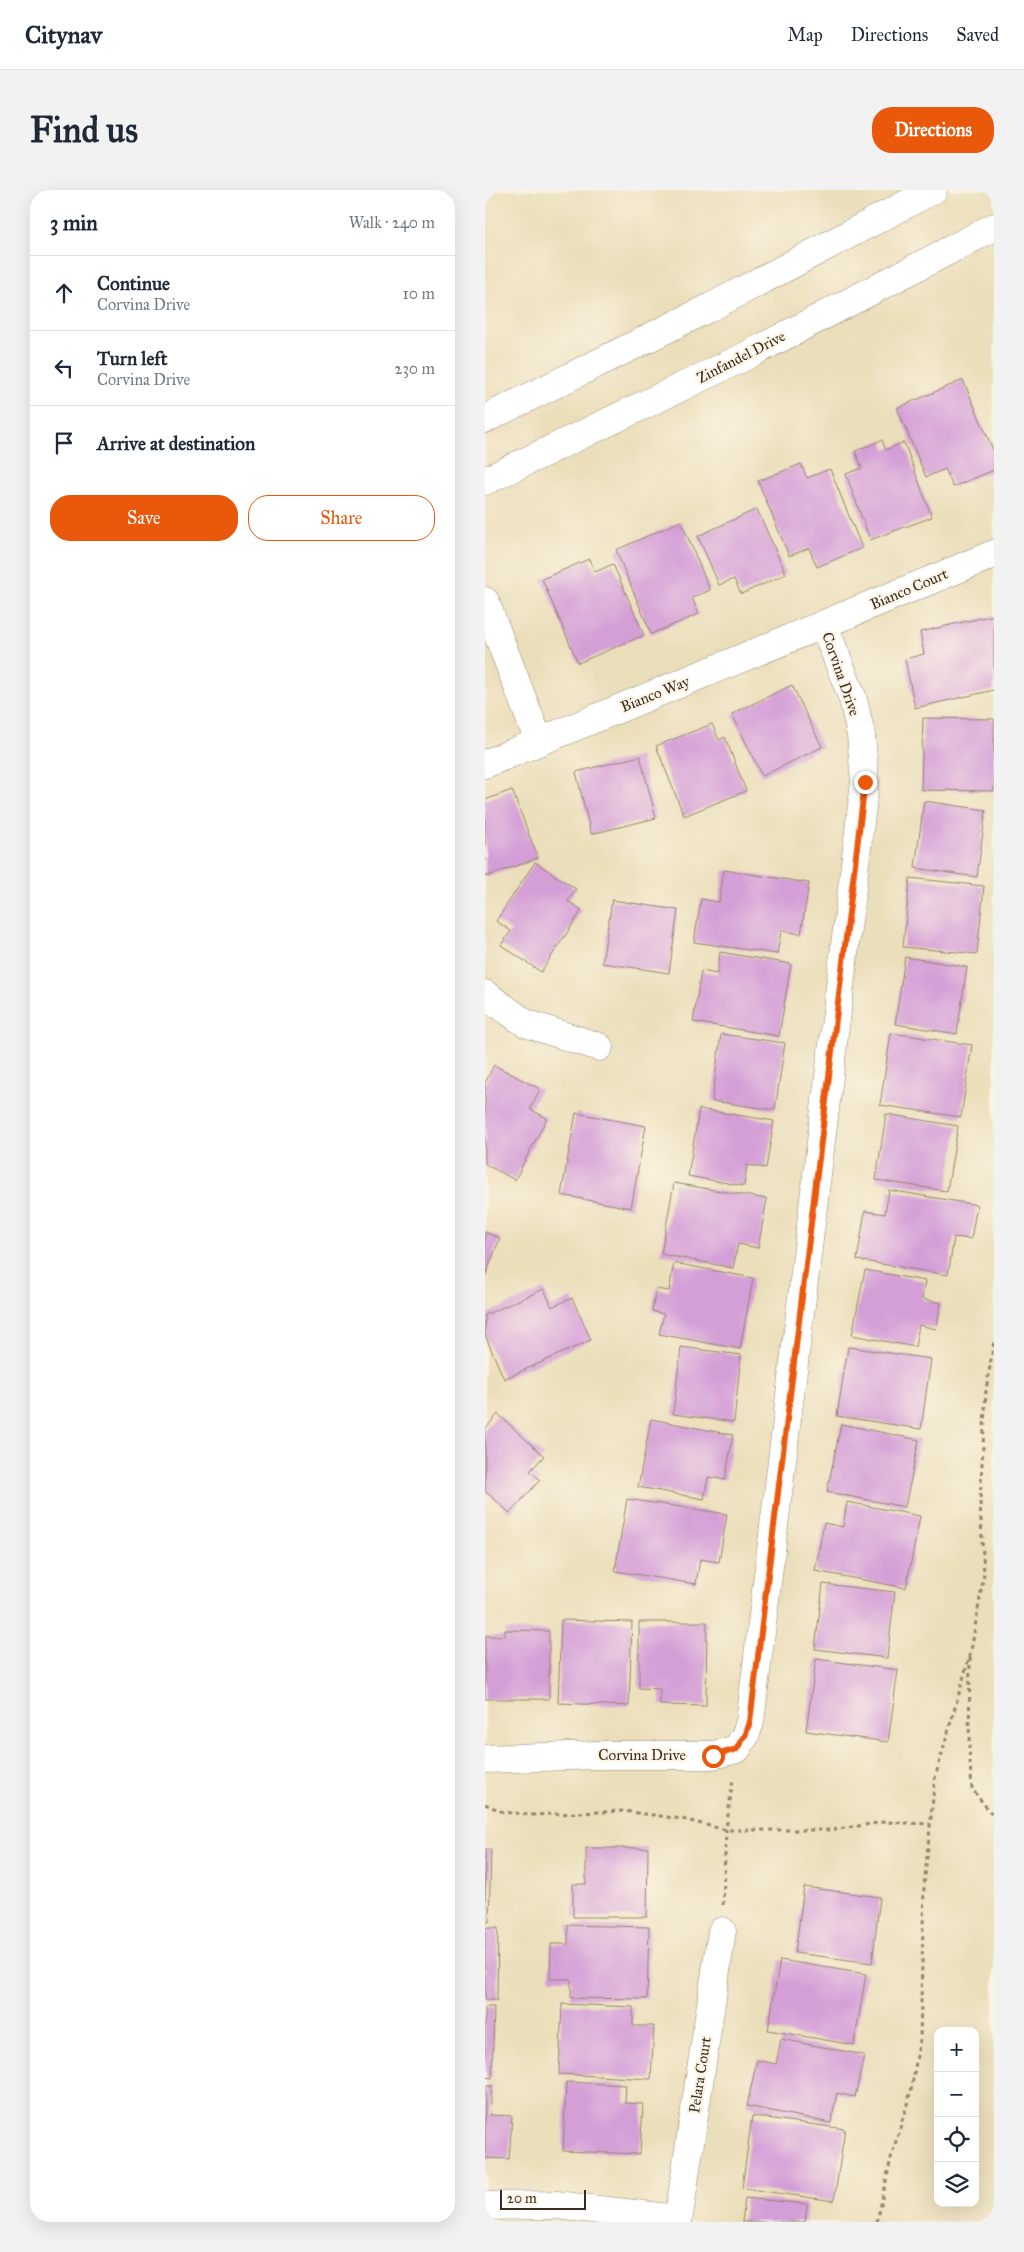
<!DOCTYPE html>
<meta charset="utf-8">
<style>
body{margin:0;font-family:"IM FELL Great Primer",serif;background:#f2f2f3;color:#1f2937}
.controls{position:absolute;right:15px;bottom:15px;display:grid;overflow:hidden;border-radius:10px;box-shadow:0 5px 20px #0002}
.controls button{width:45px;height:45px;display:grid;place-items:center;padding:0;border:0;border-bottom:1px solid #e0e1e3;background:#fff;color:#1f2937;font:25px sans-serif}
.scale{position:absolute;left:15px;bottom:12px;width:86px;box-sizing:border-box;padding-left:5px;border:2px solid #3b2a1e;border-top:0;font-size:14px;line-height:18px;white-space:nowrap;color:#3b2a1e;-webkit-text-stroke:4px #fcf5e5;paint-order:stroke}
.stop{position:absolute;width:15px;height:15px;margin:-11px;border:4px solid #ea580c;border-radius:50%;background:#fff}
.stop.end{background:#ea580c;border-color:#fff;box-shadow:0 1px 5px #0008}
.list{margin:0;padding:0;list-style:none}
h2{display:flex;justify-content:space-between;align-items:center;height:65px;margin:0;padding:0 20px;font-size:21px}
h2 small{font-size:16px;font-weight:400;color:#747a83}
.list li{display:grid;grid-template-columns:32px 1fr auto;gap:15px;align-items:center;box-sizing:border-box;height:75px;padding:0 20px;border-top:1px solid #e0e1e3}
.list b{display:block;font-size:19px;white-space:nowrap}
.list p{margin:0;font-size:16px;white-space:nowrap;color:#747a83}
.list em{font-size:16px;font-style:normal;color:#747a83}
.actions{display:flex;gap:10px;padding:15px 20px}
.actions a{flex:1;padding:11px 0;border:1px solid #ea580c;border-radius:20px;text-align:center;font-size:18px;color:#ea580c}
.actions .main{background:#ea580c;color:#fff}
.icon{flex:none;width:28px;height:28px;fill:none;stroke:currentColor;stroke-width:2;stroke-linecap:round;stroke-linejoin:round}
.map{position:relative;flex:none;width:509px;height:2032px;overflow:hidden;border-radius:20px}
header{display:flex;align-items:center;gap:30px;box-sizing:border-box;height:70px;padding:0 25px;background:#fff;border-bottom:1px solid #e0e1e3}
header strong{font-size:24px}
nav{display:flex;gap:28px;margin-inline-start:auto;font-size:18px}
.intro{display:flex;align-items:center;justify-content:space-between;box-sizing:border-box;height:120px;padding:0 30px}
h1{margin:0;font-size:35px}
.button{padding:12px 22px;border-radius:20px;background:#ea580c;color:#fff;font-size:18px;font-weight:700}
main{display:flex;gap:30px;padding:0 30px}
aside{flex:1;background:#fff;border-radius:20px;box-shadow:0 5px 20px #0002}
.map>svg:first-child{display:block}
</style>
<header>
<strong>Citynav</strong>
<nav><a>Map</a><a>Directions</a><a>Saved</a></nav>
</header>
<div class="intro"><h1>Find us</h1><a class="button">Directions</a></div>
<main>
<aside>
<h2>3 min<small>Walk · 240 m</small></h2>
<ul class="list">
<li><svg class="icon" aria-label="ahead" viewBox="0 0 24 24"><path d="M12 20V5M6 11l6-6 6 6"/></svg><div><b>Continue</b><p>Corvina Drive</p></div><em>10 m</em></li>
<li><svg class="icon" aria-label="left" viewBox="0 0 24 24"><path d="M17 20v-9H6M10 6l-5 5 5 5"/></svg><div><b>Turn left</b><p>Corvina Drive</p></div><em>230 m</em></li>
<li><svg class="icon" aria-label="arrive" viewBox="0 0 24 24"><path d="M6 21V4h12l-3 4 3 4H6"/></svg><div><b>Arrive at destination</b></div></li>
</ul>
<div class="actions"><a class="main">Save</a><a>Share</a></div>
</aside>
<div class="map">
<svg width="509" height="2032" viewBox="0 0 509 2032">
<rect width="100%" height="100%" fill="#fcf5e5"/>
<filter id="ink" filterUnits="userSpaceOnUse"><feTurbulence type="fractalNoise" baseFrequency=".02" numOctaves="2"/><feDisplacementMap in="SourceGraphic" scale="10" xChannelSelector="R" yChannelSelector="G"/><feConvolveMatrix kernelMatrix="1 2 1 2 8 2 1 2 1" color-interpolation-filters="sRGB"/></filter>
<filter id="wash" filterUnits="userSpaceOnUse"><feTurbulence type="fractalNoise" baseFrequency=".0096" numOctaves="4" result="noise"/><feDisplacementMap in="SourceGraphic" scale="20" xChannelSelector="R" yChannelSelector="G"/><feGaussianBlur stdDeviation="1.12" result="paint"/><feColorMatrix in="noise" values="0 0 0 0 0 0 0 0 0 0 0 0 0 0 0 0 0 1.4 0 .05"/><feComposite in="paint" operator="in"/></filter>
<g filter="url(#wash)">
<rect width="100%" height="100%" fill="#ebdeba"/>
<g id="blocks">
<g fill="#d49ed7">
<polygon points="478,190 509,262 509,280 468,297 460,279 441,287 412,218"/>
<polygon points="397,250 401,260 419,252 447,327 385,350 361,284 377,278 370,261"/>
<polygon points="316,274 322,288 345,279 377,358 332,377 324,358 304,366 273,291"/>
<polygon points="272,319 301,384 256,404 249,389 234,395 213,346"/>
<polygon points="196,331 225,400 207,408 214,424 166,444 131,360"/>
<polygon points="104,369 110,382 128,374 159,445 93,473 57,389"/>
<polygon points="509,425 509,500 430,518 420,469 439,464 435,442"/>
<polygon points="307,495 337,557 277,586 247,524"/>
<polygon points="438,528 509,529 509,601 436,600"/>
<polygon points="227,534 234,550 240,547 261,601 199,626 171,556"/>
<polygon points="155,566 171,628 106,644 91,582"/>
<polygon points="27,600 53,668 0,687 0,610"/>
<polygon points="439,611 501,620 492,687 430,678"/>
<polygon points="50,672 91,699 83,711 97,720 56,782 16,755 26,741 11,731"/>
<polygon points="239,680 324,693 316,744 296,741 292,764 209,752 216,709 234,712"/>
<polygon points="425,688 499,696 492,764 418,757"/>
<polygon points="127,710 193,720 184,783 117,773"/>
<polygon points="235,762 306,774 294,846 208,832 216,781 232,784"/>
<polygon points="420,767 482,777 472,844 410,834"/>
<polygon points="406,843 487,855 476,927 395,915"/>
<polygon points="236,844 300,853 290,920 227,911"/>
<polygon points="9,875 55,899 45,919 62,928 30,990 0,974 0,893"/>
<polygon points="214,919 289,931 281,978 262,975 259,996 203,986"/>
<polygon points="91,923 161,936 146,1018 76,1005"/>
<polygon points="401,924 473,936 462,1001 391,990"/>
<polygon points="189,993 282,1009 273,1058 253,1054 248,1078 176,1064"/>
<polygon points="404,1000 492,1015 486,1049 469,1047 463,1085 372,1070 380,1021 400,1024"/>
<polygon points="0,1042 15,1048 0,1087"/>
<polygon points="189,1073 268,1088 255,1159 174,1144 179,1124 167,1121 171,1099 184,1101"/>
<polygon points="380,1080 440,1091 437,1109 456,1113 451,1139 434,1135 430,1157 367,1145"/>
<polygon points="59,1099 67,1117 87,1108 106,1150 19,1189 0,1145 0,1125"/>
<polygon points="196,1157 256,1165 249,1232 188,1224"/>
<polygon points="363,1157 446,1169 436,1239 352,1226"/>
<polygon points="13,1224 59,1266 45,1281 55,1290 25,1323 0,1301 0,1239"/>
<polygon points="166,1229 248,1245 240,1290 223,1287 219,1309 153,1297"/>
<polygon points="356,1234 434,1250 420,1317 342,1302"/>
<polygon points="142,1309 242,1324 234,1372 215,1369 211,1394 130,1381"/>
<polygon points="362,1312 435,1326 421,1398 330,1381 339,1333 358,1337"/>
<polygon points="338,1394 410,1402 402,1468 330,1459"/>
<polygon points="76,1430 147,1432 144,1516 73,1513"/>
<polygon points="154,1432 222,1432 221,1516 175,1515 175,1499 154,1498"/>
<polygon points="20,1440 64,1441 64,1509 0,1509 0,1446 20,1446"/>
<polygon points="331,1469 413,1480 403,1552 321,1541"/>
<polygon points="101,1658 163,1658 162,1727 88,1727 88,1694 101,1694"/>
<polygon points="0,1659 6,1659 4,1732 0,1732"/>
<polygon points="319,1697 395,1707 387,1773 310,1763"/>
<polygon points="83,1735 164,1737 162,1809 86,1808 86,1789 65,1789 66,1754 83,1754"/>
<polygon points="0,1738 13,1738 12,1810 0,1810"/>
<polygon points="295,1770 381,1784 369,1855 283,1840"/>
<polygon points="77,1814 148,1817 148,1836 169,1836 166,1889 74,1884"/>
<polygon points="0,1817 9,1817 7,1888 0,1887"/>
<polygon points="296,1849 379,1865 370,1907 352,1903 346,1933 262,1916 272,1870 291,1874"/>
<polygon points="81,1892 141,1895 140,1913 158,1914 155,1964 78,1961"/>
<polygon points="0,1896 7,1896 5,1925 27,1926 24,1969 0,1968"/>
<polygon points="267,1926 360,1939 349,2011 257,1998"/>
<polygon points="260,2008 322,2014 320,2032 257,2032"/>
</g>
</g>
</g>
<g filter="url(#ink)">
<use href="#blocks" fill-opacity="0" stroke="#93846c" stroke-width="1"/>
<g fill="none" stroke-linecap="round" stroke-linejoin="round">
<defs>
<g id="minor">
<polyline points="0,411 54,552"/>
<polyline points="0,574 509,364"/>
<polyline points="0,804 40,833 114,857"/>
<polyline points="0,1569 111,1565 228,1565 252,1559 260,1546 265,1532 380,592 376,545 368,509 339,435"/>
<polyline points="0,2016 71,2015 193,2029"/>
<polyline points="193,2032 237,1741"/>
</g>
<g id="tertiary">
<polyline points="0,229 226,117 448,0"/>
<polyline points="0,291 261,166 509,37"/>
</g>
</defs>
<use href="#minor" stroke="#93846c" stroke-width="29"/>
<use href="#tertiary" stroke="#93846c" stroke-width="29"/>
<g stroke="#93846c" stroke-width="3" stroke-dasharray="4 4" stroke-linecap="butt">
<polyline points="485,1467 484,1559 487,1599 506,1623 509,1623"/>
<polyline points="0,1614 18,1622 48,1625 138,1621 197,1629 241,1640 347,1640 399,1632 445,1634"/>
<polyline points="238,1715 241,1640 248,1589"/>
<polyline points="392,2032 406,1968 426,1901 435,1849 439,1696 450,1588 486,1461 499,1384 495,1312 501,1200 509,1152"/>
</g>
<use href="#minor" stroke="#fff" stroke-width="28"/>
<use href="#tertiary" stroke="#fff" stroke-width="28"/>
</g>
</g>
<g fill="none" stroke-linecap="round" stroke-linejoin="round" filter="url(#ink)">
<polyline stroke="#ea580c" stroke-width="6" points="228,1566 252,1559 260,1546 265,1532 380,592"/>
</g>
<g text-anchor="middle" stroke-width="4.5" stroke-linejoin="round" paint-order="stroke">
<g font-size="15" fill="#3b2a1e" stroke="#fcf5e5">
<text transform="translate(256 167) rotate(-27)" y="5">Zinfandel Drive</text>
<text transform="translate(424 399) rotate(-23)" y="5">Bianco Court</text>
<text transform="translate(356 484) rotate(71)" y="5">Corvina Drive</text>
<text transform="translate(170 504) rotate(-22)" y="5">Bianco Way</text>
<text x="157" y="1570">Corvina Drive</text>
<text transform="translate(215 1885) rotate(-81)" y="5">Pelara Court</text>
</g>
</g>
</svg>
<div class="controls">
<button>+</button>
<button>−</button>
<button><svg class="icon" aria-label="locate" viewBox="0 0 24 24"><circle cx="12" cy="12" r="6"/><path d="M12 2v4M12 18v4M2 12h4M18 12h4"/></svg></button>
<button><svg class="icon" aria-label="layers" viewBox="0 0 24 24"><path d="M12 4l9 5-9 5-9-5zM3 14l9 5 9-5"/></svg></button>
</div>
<div class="scale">20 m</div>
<div class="stop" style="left:228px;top:1566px"></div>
<div class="stop end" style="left:380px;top:592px"></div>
</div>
</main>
